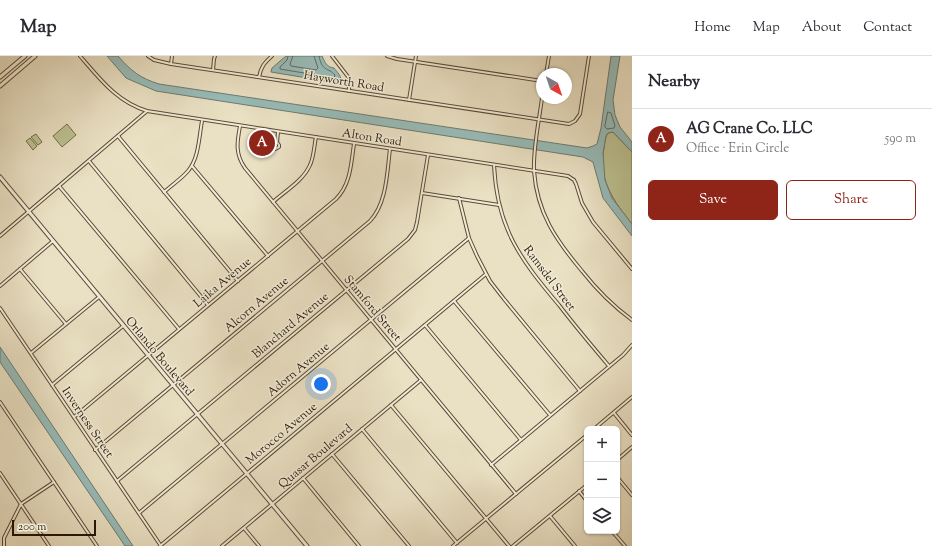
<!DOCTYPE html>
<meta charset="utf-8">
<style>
body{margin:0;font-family:"Sorts Mill Goudy",serif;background:#f7f7f7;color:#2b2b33}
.controls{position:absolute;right:12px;bottom:12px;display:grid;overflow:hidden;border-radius:6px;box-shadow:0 1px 3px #0004}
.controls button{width:36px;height:36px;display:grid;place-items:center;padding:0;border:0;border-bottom:1px solid #e1e1e2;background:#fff;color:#2b2b33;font:20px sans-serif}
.compass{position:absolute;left:536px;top:12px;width:36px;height:36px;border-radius:50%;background:#fff;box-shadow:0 1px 3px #0004;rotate:140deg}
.scale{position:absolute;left:12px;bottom:10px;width:84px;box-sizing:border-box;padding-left:4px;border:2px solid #2c1904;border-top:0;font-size:11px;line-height:14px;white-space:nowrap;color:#2c1904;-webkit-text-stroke:3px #f1ecd9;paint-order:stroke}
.you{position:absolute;left:321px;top:328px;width:14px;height:14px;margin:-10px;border:3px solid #fff;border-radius:50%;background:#1a73e8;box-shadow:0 0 0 6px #1a73e833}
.badge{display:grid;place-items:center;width:26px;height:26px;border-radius:50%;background:#8f2418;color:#fff;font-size:13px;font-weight:700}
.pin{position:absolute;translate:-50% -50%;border:2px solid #fff;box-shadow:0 1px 4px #0006}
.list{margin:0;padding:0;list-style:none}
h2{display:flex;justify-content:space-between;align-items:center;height:52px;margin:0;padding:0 16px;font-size:17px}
h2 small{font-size:13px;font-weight:400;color:#7c7c81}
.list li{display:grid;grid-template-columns:26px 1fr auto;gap:12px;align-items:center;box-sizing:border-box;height:60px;padding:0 16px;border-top:1px solid #e1e1e2}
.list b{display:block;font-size:15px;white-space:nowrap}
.list p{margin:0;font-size:13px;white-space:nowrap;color:#7c7c81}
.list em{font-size:13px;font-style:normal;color:#7c7c81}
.actions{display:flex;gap:8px;padding:12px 16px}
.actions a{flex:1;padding:9px 0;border:1px solid #8f2418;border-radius:6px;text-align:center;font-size:14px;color:#8f2418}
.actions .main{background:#8f2418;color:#fff}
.icon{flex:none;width:22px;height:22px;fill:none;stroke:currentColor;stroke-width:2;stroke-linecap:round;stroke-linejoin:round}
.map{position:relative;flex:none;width:632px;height:490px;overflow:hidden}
header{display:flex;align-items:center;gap:24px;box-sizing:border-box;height:56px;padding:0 20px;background:#fff;border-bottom:1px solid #e1e1e2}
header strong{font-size:19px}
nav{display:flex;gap:22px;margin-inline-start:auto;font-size:14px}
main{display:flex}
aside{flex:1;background:#fff}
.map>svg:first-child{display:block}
</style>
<header>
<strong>Map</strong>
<nav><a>Home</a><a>Map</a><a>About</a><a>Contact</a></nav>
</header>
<main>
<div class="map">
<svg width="632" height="490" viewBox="0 0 632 490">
<rect width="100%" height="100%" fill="#eae1c4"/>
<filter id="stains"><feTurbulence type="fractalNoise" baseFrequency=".005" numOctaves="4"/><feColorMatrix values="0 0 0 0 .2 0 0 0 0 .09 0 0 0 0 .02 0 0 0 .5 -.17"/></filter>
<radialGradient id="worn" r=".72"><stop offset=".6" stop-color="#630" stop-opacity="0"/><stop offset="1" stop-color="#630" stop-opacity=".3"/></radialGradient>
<g fill="#bcc191" stroke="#746d4a">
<polygon points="67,68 76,79 62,91 53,80"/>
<path d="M613 76 632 96V168C613 144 598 124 604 92 605 86 605 81 608 77Z"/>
<polygon points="36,78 42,86 38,89 31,81"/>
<polygon points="30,82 37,90 33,94 26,85"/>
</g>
<g fill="#98bcb9" stroke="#6d7b71">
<path d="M107 0H118C131 15 140 22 159 28L587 92 593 90 597 88 601 72 611 0H620L613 44 615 59 620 71 632 86V96L613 76 608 77 606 80 603 97 605 124 612 142 632 168V180L603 142 593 106 583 101 156 35 126 22Z"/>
<path d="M286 0H322C325 6 326 11 334 12 337 16 343 21 340 26L337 27 271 16 272 12Z"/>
<polygon points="0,291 133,490 125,490 0,306"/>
</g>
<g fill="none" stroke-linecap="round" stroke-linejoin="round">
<g stroke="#626a5e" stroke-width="1">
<path d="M288 0 287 4 280 11V13L334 22 335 19C328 11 322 16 319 0"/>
<polyline points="293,0 290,8 291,10 316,14 318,12 314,0"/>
<polygon points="608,56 611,57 615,70 614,72 607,73 605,71"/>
</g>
<defs>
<g id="minor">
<path d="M80 0C100 23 117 46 147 55L568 120 574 124 576 128 582 147 593 166 632 213"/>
<polyline points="148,0 154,4 171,8 569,68 575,65 580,58 589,0"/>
<polyline points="332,0 349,22 349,35"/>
<polyline points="387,0 397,3 542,25"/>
<polyline points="171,8 172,0"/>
<polyline points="213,14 214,3 215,0"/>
<polyline points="546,18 549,0"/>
<path d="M259 21C261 11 264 7 272 0"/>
<path d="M542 42C539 66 533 91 534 115 537 157 556 184 582 215 597 234 613 250 632 264"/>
<polyline points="409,44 416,0"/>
<path d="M240 70C237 86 235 98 245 112L516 438"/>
<polyline points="118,80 238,225"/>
<polyline points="277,86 279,89 279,91 275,93 273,91 273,88 277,86 278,76"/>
<polyline points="89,105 208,249"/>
<path d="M494 109C497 172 520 203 559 249 575 270 592 290 609 310"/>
<polyline points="192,110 268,200"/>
<polyline points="59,130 179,273"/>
<path d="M164 136C172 129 181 123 188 115 199 102 199 81 202 65"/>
<polyline points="422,137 499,149"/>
<polyline points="459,142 469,182 477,200 490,225 504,243 580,335"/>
<path d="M273 146C285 135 303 125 310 109 314 101 314 90 316 81"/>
<polyline points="0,180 147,55"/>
<polyline points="20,213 66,268"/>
<polyline points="0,230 53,185"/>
<polyline points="454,245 550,359"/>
<polyline points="0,252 161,490"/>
<polyline points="425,269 521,384"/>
<polyline points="31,297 99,241"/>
<polyline points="52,329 123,270"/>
<polyline points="0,346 97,490"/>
<polyline points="391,349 509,490"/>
<polyline points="614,357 632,379"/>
<path d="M74 361 336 143C351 128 351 107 354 88"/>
<polyline points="362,373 457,487"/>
<polyline points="594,373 632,341"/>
<path d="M95 394 370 165C387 147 387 116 390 93"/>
<polyline points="332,398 409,490"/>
<polyline points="617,404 632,391"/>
<polyline points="491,409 623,299 632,289"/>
<polyline points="0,417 49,490"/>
<polyline points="617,421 632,439"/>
<polyline points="303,422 359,490"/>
<polyline points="117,425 408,183 415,174 417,166 428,99"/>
<polyline points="579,435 587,445"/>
<polyline points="139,457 469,182"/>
<polyline points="550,460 575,490"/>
<polyline points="244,472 259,490"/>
<polyline points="612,475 625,490"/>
<polyline points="4,490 4,482 21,448 54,426"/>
<polyline points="160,490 486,218"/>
<polyline points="222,490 421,324"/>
<polyline points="453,490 587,379"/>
<polyline points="513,490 587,429"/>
</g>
<g id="tertiary">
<polyline points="0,21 25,0"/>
<polyline points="0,30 35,0"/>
<polyline points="0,121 307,490"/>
</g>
</defs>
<use href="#minor" stroke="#5c4b34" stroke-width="4"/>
<use href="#tertiary" stroke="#5c4b34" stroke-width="5"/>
<use href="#minor" stroke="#f1ecd9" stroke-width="2"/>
<use href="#tertiary" stroke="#f1ecd9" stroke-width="3"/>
</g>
<g text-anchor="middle" stroke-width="3" stroke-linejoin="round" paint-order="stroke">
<g font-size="12" fill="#2c1904" stroke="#f1ecd9">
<text transform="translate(344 25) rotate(9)" y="4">Hayworth Road</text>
<text transform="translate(372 81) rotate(9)" y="4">Alton Road</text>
<text transform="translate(550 222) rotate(53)" y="4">Ramsdel Street</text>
<text transform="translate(222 226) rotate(-40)" y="4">Laika Avenue</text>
<text transform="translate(256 248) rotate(-40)" y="4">Alcorn Avenue</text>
<text transform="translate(373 252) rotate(50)" y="4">Stamford Street</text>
<text transform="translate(290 269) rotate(-40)" y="4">Blanchard Avenue</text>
<text transform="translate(160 300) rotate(50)" y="4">Orlando Boulevard</text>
<text transform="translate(298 313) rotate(-40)" y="4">Adorn Avenue</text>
<text transform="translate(88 366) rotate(56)" y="4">Inverness Street</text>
<text transform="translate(281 377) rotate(-40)" y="4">Morocco Avenue</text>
<text transform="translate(315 400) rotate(-40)" y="4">Quasar Boulevard</text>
</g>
</g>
<rect width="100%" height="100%" filter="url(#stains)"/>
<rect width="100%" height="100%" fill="url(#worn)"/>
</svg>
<div class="controls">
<button>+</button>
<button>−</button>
<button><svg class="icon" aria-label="layers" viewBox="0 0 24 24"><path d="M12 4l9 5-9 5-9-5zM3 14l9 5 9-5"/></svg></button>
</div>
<svg class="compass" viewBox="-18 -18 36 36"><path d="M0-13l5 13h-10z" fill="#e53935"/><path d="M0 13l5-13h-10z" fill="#7c7c81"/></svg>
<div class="scale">200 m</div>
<div class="you"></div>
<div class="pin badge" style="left:262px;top:87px">A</div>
</div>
<aside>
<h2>Nearby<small></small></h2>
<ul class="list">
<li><span class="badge">A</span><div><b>AG Crane Co. LLC</b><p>Office · Erin Circle</p></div><em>590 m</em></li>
</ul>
<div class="actions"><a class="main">Save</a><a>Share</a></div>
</aside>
</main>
